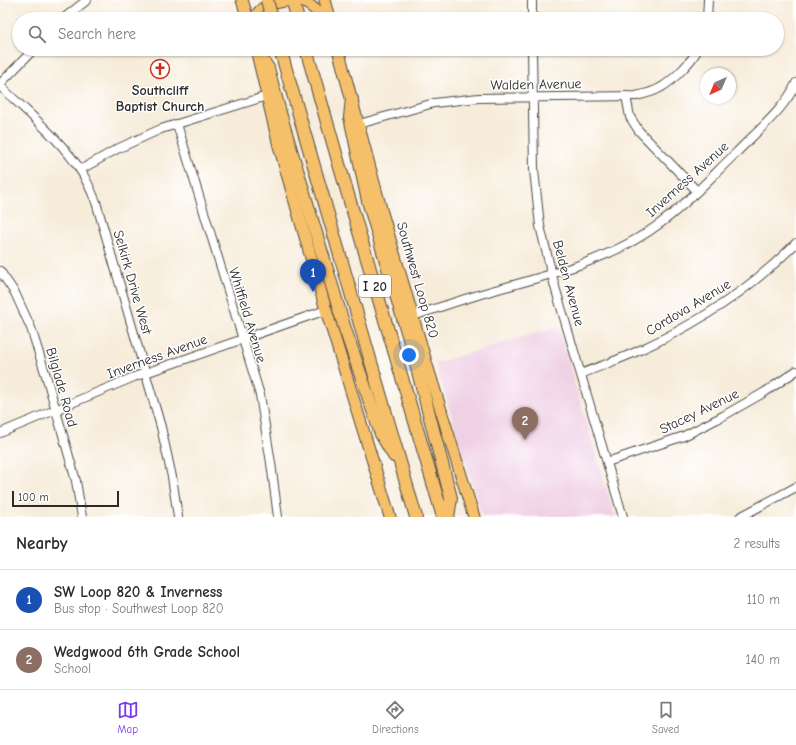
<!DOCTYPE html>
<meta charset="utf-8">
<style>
body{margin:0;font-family:"Comic Neue",sans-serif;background:#f7f7f7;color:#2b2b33}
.compass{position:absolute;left:700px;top:68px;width:36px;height:36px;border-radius:50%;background:#fff;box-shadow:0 1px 3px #0004;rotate:224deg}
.scale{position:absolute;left:12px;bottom:10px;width:107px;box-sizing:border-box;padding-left:4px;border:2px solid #2b2b2b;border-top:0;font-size:11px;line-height:14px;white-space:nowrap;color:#2b2b2b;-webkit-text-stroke:3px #fff;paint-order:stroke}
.you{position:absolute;left:409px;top:355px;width:14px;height:14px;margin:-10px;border:3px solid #fff;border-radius:50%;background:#1a73e8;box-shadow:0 0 0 6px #1a73e833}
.badge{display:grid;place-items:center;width:26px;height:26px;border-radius:50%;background:#7c3aed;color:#fff;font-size:13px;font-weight:700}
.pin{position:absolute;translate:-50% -33px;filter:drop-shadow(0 1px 2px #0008)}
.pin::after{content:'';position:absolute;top:21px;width:14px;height:12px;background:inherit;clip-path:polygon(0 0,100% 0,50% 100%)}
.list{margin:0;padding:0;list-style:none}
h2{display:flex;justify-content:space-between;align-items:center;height:52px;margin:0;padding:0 16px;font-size:17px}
h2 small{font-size:13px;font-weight:400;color:#7c7c81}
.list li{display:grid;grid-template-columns:26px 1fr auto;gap:12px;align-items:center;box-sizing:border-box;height:60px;padding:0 16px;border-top:1px solid #e1e1e2}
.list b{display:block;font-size:15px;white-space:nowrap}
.list p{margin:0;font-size:13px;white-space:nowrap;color:#7c7c81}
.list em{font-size:13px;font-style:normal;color:#7c7c81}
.icon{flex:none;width:22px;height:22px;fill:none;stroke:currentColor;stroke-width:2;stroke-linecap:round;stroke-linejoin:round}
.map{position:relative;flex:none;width:796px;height:517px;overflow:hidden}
.search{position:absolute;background:#fff;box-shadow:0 1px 3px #0004;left:12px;right:12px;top:12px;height:44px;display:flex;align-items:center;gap:10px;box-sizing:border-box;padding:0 14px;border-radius:22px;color:#7c7c81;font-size:15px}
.sheet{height:172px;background:#fff}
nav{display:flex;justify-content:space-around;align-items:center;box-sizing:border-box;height:56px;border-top:1px solid #e1e1e2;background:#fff;font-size:11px;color:#7c7c81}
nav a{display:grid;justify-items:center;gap:2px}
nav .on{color:#7c3aed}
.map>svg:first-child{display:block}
</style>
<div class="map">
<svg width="796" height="517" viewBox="0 0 796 517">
<rect width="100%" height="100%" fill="#fff"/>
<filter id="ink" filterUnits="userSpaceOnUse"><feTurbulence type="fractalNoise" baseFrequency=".025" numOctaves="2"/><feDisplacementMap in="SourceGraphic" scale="8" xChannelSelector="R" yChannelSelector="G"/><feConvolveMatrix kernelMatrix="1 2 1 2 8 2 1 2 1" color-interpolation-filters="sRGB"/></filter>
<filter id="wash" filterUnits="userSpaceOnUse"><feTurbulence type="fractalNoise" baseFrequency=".012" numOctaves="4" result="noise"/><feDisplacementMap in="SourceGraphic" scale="16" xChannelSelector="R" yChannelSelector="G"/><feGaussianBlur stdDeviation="0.9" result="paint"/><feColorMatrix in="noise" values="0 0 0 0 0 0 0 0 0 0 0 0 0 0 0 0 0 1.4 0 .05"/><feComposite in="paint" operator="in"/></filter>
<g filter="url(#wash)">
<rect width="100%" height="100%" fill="#f7ecda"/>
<polygon fill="#f0d0e5" points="558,327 615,517 483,517 435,363"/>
</g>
<g filter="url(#ink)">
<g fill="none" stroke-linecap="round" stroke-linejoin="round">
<defs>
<g id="minor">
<polyline points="532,0 532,19"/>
<polyline points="63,19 87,0"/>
<polyline points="707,19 708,0"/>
<polyline points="532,49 534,170 540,226 555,287 623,517"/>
<polyline points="0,84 34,49"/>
<path d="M0 86C25 110 53 133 74 161 84 173 90 188 96 202L161 427 172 477 178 517"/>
<polyline points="626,96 630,117 639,131 697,191"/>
<polyline points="177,124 260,395 271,463 278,517"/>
<path d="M359 124 434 103 479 98 636 96C645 94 653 92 660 88 673 81 692 61 698 49"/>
<polyline points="80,170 117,149 161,129 267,96"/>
<polyline points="0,271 15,293 31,328 47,379 76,481 82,517"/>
<path d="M413 316C438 308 463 299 488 292 548 275 611 261 662 222 689 202 712 176 737 152 755 133 786 108 796 83"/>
<path d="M581 374C600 366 621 359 640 350 697 324 752 288 796 243"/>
<polyline points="0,433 134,377 326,310"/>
<polyline points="607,462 684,436 723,416 765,392 796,371"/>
<polyline points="740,517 796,487"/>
</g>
<g id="major">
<polyline points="242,0 248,19"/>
<path d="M298 0C309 3 317 10 324 19"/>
<polyline points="325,0 330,19"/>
<path d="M255 19C261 3 276 3 291 0"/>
<polyline points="338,49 381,209 427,365 474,517"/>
<polyline points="257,53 279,146 326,310 390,517"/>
</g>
<g id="highway">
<polyline points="292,0 298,19"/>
<polyline points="280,49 416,517"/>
<polyline points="306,49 339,164 443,517"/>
<polyline points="257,52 268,68 282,120 345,329 381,434 394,456"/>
<polyline points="352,99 350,117 368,201 411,345 451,498 448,517"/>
</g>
</defs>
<use href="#minor" stroke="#4a4845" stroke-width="10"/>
<use href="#major" stroke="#4a4845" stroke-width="13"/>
<use href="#highway" stroke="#4a4845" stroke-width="14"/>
<use href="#minor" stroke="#fff" stroke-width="8"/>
<use href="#major" stroke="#f6c06b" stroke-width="11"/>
<use href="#highway" stroke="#f6c06b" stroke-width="12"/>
<defs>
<polyline id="highway-bridge" points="267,0 272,19"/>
</defs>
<use href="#highway-bridge" stroke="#4a4845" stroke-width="14" stroke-linecap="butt"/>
<use href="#highway-bridge" stroke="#f6c06b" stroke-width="12"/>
</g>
</g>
<defs>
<symbol id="church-ring" viewBox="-11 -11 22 22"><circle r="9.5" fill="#fff" stroke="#c8321e" stroke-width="1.5"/><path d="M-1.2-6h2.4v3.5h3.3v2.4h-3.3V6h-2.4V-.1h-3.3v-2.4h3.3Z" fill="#c8321e"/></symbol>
</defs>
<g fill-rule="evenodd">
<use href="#church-ring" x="149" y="58" width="22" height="22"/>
</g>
<g text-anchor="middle" stroke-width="3" stroke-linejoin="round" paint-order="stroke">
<rect fill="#fff" stroke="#6b6b6b" stroke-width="1" x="359" y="275" width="32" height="22" rx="3"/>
<g font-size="13" font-weight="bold" fill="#2b2b2b">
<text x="375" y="291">I 20</text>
</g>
<g font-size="14" fill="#2b2b2b" stroke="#fff">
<text transform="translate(536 84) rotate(-1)" y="5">Walden Avenue</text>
<text transform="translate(687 179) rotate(-42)" y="5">Inverness Avenue</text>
<text transform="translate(418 280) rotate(74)" y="5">Southwest Loop 820</text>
<text transform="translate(133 282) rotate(74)" y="5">Selkirk Drive West</text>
<text transform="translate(569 283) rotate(75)" y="5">Belden Avenue</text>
<text transform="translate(688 307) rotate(-31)" y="5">Cordova Avenue</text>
<text transform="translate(248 315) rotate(73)" y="5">Whitfield Avenue</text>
<text transform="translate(157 356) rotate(-20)" y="5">Inverness Avenue</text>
<text transform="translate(62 387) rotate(74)" y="5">Bilglade Road</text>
<text transform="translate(699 411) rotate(-26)" y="5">Stacey Avenue</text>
</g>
<g font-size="14" font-weight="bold" fill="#2b2b2b" stroke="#fff">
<text x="160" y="95">Southcliff<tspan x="160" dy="16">Baptist Church</tspan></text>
</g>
</g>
</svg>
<svg class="compass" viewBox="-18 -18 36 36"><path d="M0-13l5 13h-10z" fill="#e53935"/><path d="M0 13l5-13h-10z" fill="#7c7c81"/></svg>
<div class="scale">100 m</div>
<div class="you"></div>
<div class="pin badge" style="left:313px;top:292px;background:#1a4fb4">1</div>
<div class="pin badge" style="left:525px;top:440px;background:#8d6e63">2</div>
<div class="search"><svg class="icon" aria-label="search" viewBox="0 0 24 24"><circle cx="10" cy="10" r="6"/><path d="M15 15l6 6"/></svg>Search here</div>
</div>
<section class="sheet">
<h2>Nearby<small>2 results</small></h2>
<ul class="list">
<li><span class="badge" style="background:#1a4fb4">1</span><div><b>SW Loop 820 &amp; Inverness</b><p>Bus stop · Southwest Loop 820</p></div><em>110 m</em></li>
<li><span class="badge" style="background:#8d6e63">2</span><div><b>Wedgwood 6th Grade School</b><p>School</p></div><em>140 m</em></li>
</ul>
</section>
<nav>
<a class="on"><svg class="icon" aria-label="map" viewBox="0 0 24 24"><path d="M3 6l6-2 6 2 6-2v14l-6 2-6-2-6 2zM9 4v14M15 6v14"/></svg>Map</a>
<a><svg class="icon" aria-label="directions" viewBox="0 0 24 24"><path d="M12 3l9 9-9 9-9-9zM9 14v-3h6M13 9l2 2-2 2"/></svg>Directions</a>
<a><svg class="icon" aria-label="saved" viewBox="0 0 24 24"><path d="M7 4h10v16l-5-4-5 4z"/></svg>Saved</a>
</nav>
